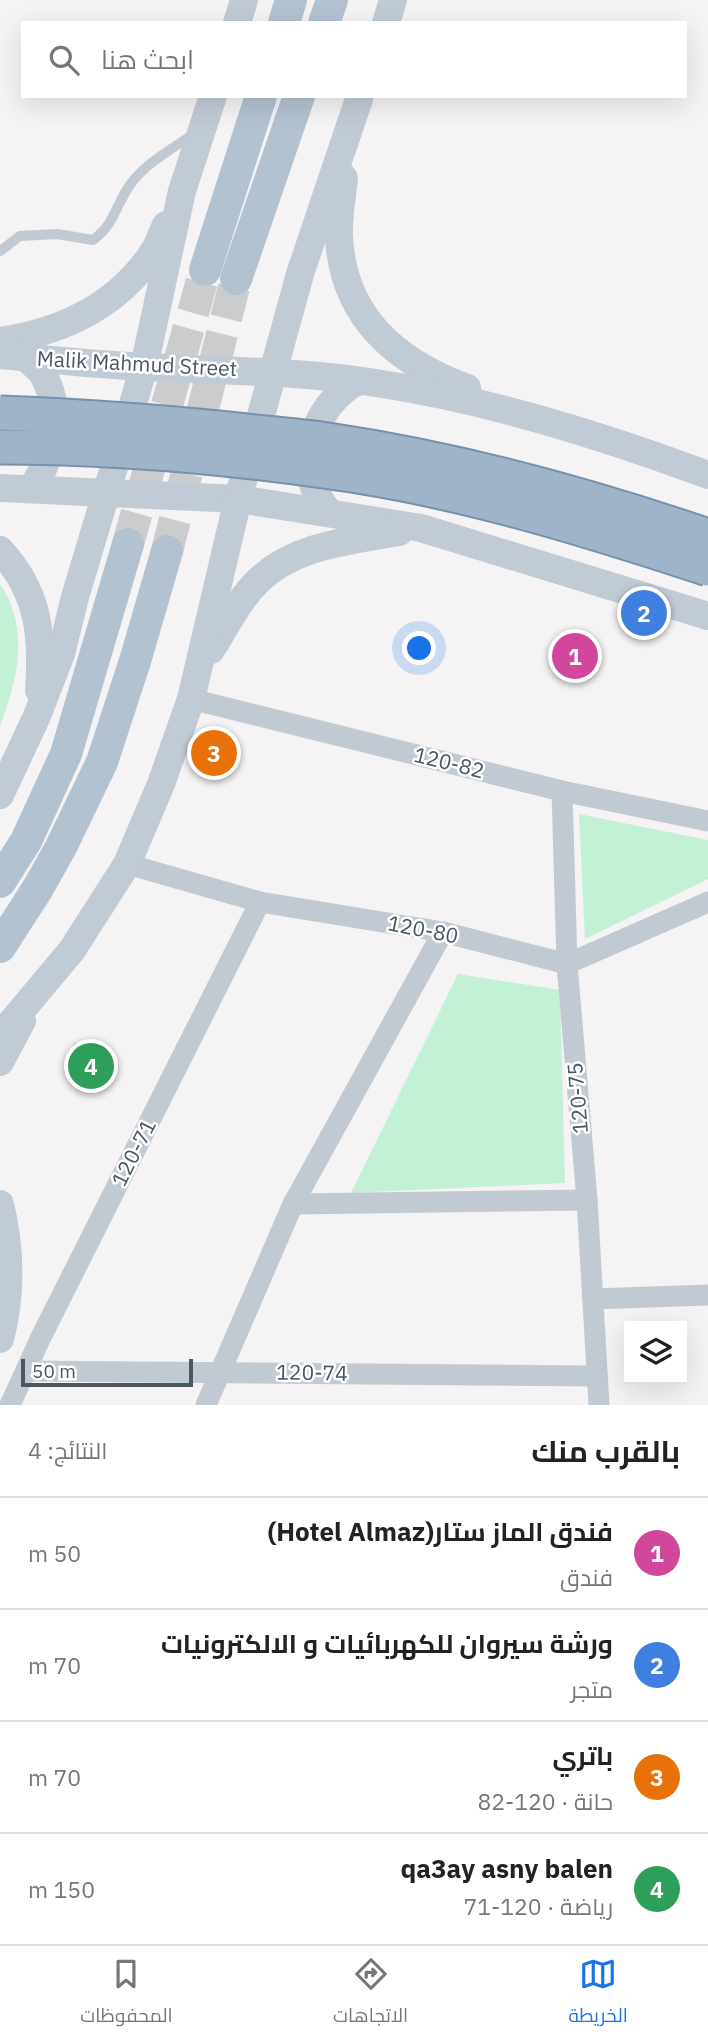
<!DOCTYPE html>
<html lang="ar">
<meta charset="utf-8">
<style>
body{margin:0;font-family:"IBM Plex Sans",Cairo,sans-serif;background:#f2f2f2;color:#222;direction:rtl}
.controls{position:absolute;right:21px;bottom:21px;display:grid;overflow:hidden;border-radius:0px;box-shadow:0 7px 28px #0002}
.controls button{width:63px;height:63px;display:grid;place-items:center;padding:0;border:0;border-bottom:2px solid #e0e0e0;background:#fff;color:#222;font:35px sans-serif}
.scale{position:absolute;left:21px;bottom:18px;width:172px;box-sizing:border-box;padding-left:7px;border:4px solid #4a5661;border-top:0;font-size:19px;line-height:24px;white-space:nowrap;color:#4a5661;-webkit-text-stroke:5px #fff;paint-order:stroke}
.you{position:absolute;left:420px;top:649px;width:24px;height:24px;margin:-18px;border:5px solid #fff;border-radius:50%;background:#1a73e8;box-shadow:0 0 0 10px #1a73e833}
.badge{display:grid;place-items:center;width:46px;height:46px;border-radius:50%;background:#1a73e8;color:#fff;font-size:23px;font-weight:700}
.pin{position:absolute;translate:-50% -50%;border:4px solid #fff;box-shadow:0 2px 7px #0006}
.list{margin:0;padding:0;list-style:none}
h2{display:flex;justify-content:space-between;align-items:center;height:91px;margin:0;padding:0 28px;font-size:30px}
h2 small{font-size:23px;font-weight:400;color:#767676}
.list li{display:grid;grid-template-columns:46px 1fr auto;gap:21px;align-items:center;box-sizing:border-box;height:112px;padding:0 28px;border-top:2px solid #e0e0e0}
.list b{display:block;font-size:26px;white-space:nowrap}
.list p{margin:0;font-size:23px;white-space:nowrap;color:#767676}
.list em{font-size:23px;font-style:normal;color:#767676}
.icon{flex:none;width:38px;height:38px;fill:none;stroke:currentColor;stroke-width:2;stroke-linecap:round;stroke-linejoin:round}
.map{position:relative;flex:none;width:708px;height:1405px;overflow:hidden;direction:ltr}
.search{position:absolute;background:#fff;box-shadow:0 7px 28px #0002;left:21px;right:21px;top:21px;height:77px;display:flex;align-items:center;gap:18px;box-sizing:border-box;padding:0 24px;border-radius:0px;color:#767676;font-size:26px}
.sheet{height:539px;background:#fff}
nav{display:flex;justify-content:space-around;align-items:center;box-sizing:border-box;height:98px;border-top:2px solid #e0e0e0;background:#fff;font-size:19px;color:#767676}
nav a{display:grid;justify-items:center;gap:4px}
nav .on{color:#1a73e8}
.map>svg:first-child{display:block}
</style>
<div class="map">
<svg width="708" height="1405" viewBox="0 0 708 1405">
<rect width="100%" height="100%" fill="#f5f3f3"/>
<g fill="#c3f1d5">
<path d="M0 584C30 629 18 678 0 726Z"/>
<polygon points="579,814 708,840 708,879 585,939"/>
<polygon points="458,974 560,990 565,1183 351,1193"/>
<polygon points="74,1042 117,1059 107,1085 65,1074"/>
</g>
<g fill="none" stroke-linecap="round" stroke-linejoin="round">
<g stroke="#caccce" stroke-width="32" stroke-dasharray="32 16" stroke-linecap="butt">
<polyline points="128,544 205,270"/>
<polyline points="167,551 236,279"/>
</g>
<path stroke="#c1cad2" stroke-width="10" d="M0 251 20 236 57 234 93 240C115 224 115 206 130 185 145 163 174 148 195 133"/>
<g stroke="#c1cad2" stroke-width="21">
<polyline points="191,699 562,791 708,821"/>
<polyline points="562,791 567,964 587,1200 599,1405"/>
<polyline points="127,864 260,902 443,932 567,964 708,902"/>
<polyline points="293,1204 587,1200"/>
<polyline points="593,1299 708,1295"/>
<polyline points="26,1371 597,1376"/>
<polyline points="10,1405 41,1337 260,902"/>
<polyline points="206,1405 293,1204 443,932"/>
</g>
<g stroke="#c1cbd6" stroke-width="28">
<polyline points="237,23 244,0"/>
<polyline points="386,23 393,0"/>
<path d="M344 178C342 197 338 218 339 237 343 317 396 362 467 388"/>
<path d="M0 341C61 332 116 307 152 254 158 246 161 235 166 225"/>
<path d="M0 355C49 360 99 365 148 367 224 371 301 371 376 383 489 400 601 435 708 475"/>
<path d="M27 358C31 363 38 368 42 373 64 409 54 456 32 488"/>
<polyline points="0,488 238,499 421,528 708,616"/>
<path d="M330 513C291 472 312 405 358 381"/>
<path d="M0 550C39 592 43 635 39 690"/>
<path d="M211 650C225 628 238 601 257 582 294 545 350 541 399 532"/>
<polyline points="0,795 37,716 61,654 75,597 144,367 182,191 213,96"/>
<polyline points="0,1036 72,950 127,864 161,784 191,699 238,499 300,274 360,96"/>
<polyline points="0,1062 22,1021"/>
<path d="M0 1204C11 1250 12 1293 0 1339"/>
</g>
<g stroke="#b3c2d1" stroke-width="32">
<polyline points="284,23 291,0"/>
<polyline points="324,23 332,0"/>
<polyline points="205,270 261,96"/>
<polyline points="236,279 299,96"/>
<polyline points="0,882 26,841 66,754 128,544"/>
<polyline points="0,947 38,888 61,847 102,762 135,661 167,551"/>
</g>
<defs>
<g id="trunk-bridge">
<path d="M0 413C76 416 152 421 228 429 261 433 295 435 328 440 457 459 585 494 708 536"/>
<path d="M0 447C108 447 216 456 323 471 454 488 583 528 708 569"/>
</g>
</defs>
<use href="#trunk-bridge" stroke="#7690ad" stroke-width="37" stroke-linecap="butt"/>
<use href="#trunk-bridge" stroke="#9fb4c9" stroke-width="33"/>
</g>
<g text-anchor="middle" stroke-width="5" stroke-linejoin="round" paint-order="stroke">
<g font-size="21" fill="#4a5661" stroke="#fff">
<text transform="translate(137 364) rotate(3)" y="7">Malik Mahmud Street</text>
<text transform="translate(449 763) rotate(14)" y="7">120-82</text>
<text transform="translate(423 930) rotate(11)" y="7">120-80</text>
<text transform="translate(578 1098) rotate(-95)" y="7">120-75</text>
<text transform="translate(134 1153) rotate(-63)" y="7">120-71</text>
<text transform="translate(312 1373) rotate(1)" y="7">120-74</text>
</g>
</g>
</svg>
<div class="controls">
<button><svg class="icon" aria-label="layers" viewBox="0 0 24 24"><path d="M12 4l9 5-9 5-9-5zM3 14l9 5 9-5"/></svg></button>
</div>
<div class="scale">50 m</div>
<div class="you"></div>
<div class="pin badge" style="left:575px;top:656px;background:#d1479c">1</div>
<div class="pin badge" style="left:644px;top:613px;background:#3f7fe0">2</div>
<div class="pin badge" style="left:214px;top:753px;background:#e8710a">3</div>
<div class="pin badge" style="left:91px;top:1066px;background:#2e9e5b">4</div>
<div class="search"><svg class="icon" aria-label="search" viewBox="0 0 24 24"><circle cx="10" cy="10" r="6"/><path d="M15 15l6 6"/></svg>ابحث هنا</div>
</div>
<section class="sheet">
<h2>بالقرب منك<small>النتائج: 4</small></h2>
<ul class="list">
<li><span class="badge" style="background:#d1479c">1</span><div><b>فندق الماز ستار(Hotel Almaz)</b><p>فندق</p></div><em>50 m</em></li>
<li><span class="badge" style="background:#3f7fe0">2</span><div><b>ورشة سيروان للكهربائيات و الالكترونيات</b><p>متجر</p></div><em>70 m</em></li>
<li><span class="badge" style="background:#e8710a">3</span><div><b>باتري</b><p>حانة · 120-82</p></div><em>70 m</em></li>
<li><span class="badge" style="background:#2e9e5b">4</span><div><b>qa3ay asny balen</b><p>رياضة · 120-71</p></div><em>150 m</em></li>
</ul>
</section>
<nav>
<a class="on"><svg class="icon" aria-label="map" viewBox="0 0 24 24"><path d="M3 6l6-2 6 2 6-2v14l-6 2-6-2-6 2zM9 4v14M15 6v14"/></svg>الخريطة</a>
<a><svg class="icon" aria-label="directions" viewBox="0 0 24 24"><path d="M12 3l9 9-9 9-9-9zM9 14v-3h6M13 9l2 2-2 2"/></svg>الاتجاهات</a>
<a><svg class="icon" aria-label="saved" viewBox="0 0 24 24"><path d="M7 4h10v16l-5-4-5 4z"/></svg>المحفوظات</a>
</nav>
